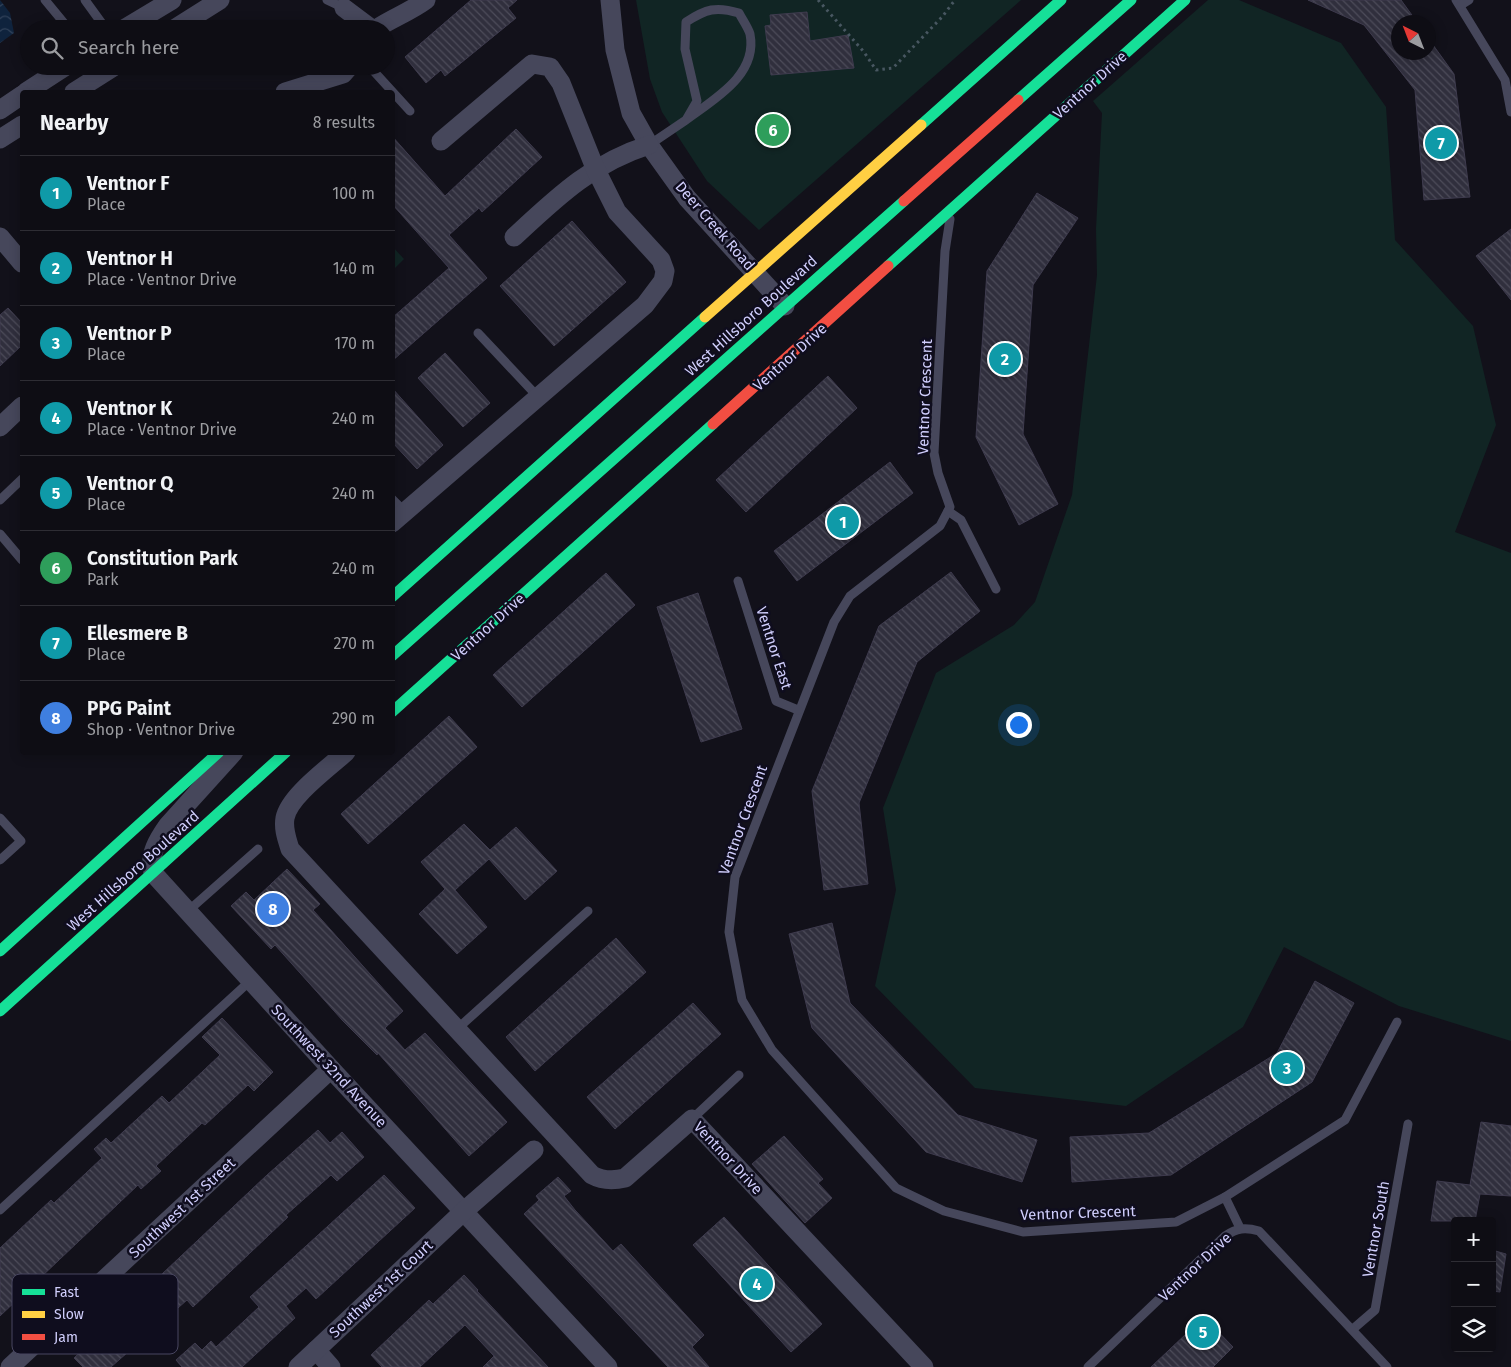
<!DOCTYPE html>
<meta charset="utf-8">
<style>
body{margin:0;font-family:"Fira Sans",sans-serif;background:#1c1b22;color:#f1f3f6}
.controls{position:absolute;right:15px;bottom:15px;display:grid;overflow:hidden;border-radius:5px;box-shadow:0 2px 12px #0003}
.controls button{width:45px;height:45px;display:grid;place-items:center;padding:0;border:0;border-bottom:1px solid #2e2d34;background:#0e0d14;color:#f1f3f6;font:25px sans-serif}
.compass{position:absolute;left:1391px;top:15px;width:45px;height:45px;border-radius:50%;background:#0e0d14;box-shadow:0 2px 12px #0003;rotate:318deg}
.you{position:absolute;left:1018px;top:724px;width:18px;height:18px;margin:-12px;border:4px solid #fff;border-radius:50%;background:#1a73e8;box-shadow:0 0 0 8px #1a73e833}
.badge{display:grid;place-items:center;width:32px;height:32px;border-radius:50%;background:#8e8cad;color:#fff;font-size:16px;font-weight:700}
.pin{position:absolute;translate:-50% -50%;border:2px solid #fff;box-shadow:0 1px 5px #0006}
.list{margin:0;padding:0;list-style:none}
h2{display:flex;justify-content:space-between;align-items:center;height:65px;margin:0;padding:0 20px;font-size:21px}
h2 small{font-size:16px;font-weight:400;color:#9b9ca0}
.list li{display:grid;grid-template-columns:32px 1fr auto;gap:15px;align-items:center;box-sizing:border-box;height:75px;padding:0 20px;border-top:1px solid #2e2d34}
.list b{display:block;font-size:19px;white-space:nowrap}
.list p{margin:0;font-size:16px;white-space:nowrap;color:#9b9ca0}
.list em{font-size:16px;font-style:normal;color:#9b9ca0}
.icon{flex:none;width:28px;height:28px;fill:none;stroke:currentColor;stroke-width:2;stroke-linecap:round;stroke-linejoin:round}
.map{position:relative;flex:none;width:1511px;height:1367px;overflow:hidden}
.search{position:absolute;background:#0e0d14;box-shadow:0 2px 12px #0003;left:20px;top:20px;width:375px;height:55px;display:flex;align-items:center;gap:12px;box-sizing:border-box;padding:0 18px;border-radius:28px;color:#9b9ca0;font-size:19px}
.panel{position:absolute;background:#0e0d14;box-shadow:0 2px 12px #0003;left:20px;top:90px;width:375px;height:665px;border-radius:5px}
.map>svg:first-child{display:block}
</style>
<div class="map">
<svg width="1511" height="1367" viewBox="0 0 1511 1367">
<defs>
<pattern id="water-waves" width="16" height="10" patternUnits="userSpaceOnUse" patternTransform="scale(1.25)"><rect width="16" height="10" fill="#0f233d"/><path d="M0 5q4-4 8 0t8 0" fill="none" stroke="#31425a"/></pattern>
<pattern id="building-back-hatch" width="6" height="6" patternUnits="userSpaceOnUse" patternTransform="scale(1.25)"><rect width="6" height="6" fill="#302f3d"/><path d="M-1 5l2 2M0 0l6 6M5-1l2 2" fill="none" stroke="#4d4c5a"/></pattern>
</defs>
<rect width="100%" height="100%" fill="#12111a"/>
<g fill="#112524">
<polygon points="636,0 1021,0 759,230 707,181 662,112 650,79"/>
<polygon points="1208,0 1239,0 1341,43 1386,107 1395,240 1473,326 1496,425 1455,532 1511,553 1511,1041 1399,1006 1284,947 1243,1027 1126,1106 975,1088 875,986 896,890 883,808 936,673 1014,625 1035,602 1072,495 1097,275 1096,229 1102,113 1093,101"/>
<polygon points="392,246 404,259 393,270 392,270"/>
</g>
<polygon fill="url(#water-waves)" points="0,0 10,13 14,33 0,43"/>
<g fill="url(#building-back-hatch)" stroke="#3e3b4e">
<polygon points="471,0 517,0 508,8 516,18 445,76 441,70 426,83 405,57"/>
<polygon points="1308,0 1401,0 1417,22 1398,22 1398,52 1428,52 1428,38 1454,74 1470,197 1424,200 1415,90 1364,25"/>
<polygon points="807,12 810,41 848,35 854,68 771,75 765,26 771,25 770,15"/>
<polygon points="516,129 542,157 482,212 479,208 449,235 487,278 392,361 392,318 449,268 392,204 392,136 445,196"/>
<polygon points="1037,193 1078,218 1033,285 1023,434 1058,504 1019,525 976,437 987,271"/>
<polygon points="572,221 626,282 554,346 500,286"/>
<polygon points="1511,229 1511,300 1476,256"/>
<polygon points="8,308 22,323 22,345 0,366 0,315"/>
<polygon points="445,353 490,403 463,427 418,378"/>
<polygon points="828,376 857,408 746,512 716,480"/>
<polygon points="392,388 443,445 417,469 392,442"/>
<polygon points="890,462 913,493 797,581 774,551"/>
<polygon points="951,572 980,611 917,662 859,803 868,884 824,890 812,791 879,626"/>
<polygon points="606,573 635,605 522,707 493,675"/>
<polygon points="698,593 742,729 701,742 657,607"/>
<polygon points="449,716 477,747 368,844 341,814"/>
<polygon points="464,824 490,850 516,827 557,871 525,900 489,859 455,890 487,927 457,954 419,914 445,889 421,862"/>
<polygon points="287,869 320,904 313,910 403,1011 385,1028 405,1050 425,1033 507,1122 469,1156 378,1053 377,1055 343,1021 275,945 271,949 231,906 246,892 254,900"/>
<polygon points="832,923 850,1003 958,1115 1037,1140 1022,1182 926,1152 812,1028 789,934"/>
<polygon points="616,938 646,972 535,1071 506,1037"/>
<polygon points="1315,981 1354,1003 1312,1082 1171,1175 1072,1182 1070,1137 1149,1133 1277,1053"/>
<polygon points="693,1003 721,1034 615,1129 587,1097"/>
<polygon points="222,1018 273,1072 254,1091 248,1085 205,1125 202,1123 156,1166 161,1171 141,1189 138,1185 0,1316 0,1248 51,1200 54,1203 102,1158 94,1149 106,1138 111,1143 162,1096 169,1103 220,1055 202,1037"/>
<polygon points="1481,1122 1511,1126 1511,1196 1480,1194 1475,1221 1431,1221 1437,1181 1470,1185"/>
<polygon points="318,1130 330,1143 342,1132 364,1157 337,1181 331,1175 286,1215 288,1217 193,1307 187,1300 111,1367 83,1367 74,1358 87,1346 89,1349 114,1329 109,1324 267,1175"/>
<polygon points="784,1136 823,1179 818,1183 832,1198 805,1223 752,1164"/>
<polygon points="384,1175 415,1208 316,1299 306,1288 286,1306 295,1318 242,1367 182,1367 176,1360 195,1343 202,1350 211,1341 216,1347 259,1307 250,1297"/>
<polygon points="558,1177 571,1191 564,1196 575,1210 613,1251 621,1244 704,1335 692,1347 709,1367 668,1367 524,1214 539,1200 536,1196"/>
<polygon points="724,1217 822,1324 791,1352 693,1245"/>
<polygon points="1492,1250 1506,1254 1500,1292 1492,1291"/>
<polygon points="464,1275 478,1290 477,1291 548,1367 483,1367 494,1356 465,1325 420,1367 382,1367 371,1355 429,1300 433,1304"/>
<polygon points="1204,1317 1233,1347 1213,1367 1151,1367"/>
</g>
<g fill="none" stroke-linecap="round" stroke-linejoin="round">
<polyline stroke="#485761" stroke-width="3" stroke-dasharray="2.5 4" stroke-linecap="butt" points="818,0 864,52 876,70 893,68 942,17 955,0"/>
<g stroke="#46475b" stroke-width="9">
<polyline points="45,0 69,29"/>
<polyline points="85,0 106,29"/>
<polyline points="327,0 344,8"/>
<polyline points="1456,0 1505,80 1511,112"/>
<polyline points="1461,5 1469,0"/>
<polyline points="369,66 410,111"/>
<path d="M649 145 686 120 697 101 685 49 686 22C706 9 716 6 739 13 742 19 748 27 750 34 758 75 714 99 686 120"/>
<polyline points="950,219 945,251 934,453 938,473 950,507 940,526 850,596 834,622 735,877 729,932 742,1000 772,1050 896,1188 944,1211 1023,1232 1176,1222 1225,1197 1240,1228"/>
<polyline points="478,333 538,397"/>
<polyline points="392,499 405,512"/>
<polyline points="0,500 22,479"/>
<polyline points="948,511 961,520 996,589"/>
<polyline points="0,534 22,560"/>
<polyline points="738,581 776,701 798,710"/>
<polyline points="0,818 21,841 0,860"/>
<polyline points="188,911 258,849"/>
<polyline points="456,1030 588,911"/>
<polyline points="692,1119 739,1075"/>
<polyline points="1225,1197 1345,1120 1397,1022"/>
<polyline points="0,1210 250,981"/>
<polyline points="1353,1329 1375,1310 1408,1124"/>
<path d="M1088 1367 1225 1236C1237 1228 1245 1227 1259 1231L1387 1367"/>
</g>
<g stroke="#46475b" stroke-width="19">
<polyline points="610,0 615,50 631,113 649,145 687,198 785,306"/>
<polyline points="344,8 372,29"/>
<polyline points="124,29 172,0"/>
<polyline points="174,29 220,0"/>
<path d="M376 29C392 18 410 12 426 0"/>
<polyline points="26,92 66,66"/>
<polyline points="74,92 115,66"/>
<polyline points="285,92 343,74 350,66"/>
<polyline points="0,110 22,95"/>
<polyline points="0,139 22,125"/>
<polyline points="0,237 22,263"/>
<path d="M514 237C557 197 592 163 649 145"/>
<polyline points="0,427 22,406"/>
<polyline points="392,523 645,305 663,281 665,271 661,260 617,212 595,168 561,83 550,67 532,64 441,141"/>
<path d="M234 752 168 825C158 839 148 855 153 873L331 1069 608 1367"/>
<path d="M346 752C330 767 289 796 285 818 283 829 287 839 290 849L592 1175C603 1181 613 1181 625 1178L692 1119 924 1367"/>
<polyline points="316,1350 331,1367"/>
<polyline points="10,1367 331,1069"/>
<polyline points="298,1367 464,1211 534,1150"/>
</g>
<g stroke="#16e098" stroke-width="11">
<polyline points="1018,100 1131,0"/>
<polyline points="921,125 1061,0"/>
<polyline points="888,266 1185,0"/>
<polyline points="392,597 705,317"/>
<polyline points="392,656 904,201"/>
<polyline points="392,712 713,424"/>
<polyline points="0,951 219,752"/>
<polyline points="0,1011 286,752"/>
</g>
<polyline stroke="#ffcf43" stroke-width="11" points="705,317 921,125"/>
<g stroke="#f24e42" stroke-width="11">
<polyline points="904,201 1018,100"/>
<polyline points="713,424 888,266"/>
</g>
</g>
<g text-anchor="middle" stroke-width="5" stroke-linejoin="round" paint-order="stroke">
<g font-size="15" fill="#d0cefc" stroke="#0f0d1e">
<text transform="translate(1090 85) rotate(-42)" y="5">Ventnor Drive</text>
<text transform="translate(715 226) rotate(49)" y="5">Deer Creek Road</text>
<text transform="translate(751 316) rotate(-42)" y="5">West Hillsboro Boulevard</text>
<text transform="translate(790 357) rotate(-42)" y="5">Ventnor Drive</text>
<text transform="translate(925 397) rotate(-88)" y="5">Ventnor Crescent</text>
<text transform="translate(488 627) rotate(-42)" y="5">Ventnor Drive</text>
<text transform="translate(774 648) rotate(72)" y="5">Ventnor East</text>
<text transform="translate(743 820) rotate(-70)" y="5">Ventnor Crescent</text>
<text transform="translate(133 871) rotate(-42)" y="5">West Hillsboro Boulevard</text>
<text transform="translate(329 1066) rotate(47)" y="5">Southwest 32nd Avenue</text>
<text transform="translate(728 1158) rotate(47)" y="5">Ventnor Drive</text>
<text transform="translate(182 1208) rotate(-43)" y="5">Southwest 1st Street</text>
<text transform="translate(1078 1213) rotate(-2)" y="5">Ventnor Crescent</text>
<text transform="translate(1376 1229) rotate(-80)" y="5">Ventnor South</text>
<text transform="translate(1195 1267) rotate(-43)" y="5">Ventnor Drive</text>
<text transform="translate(381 1289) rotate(-43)" y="5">Southwest 1st Court</text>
</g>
</g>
<rect x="12" y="1274" width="166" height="80" rx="8" fill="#0f0d1e" stroke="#494761" stroke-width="1"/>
<rect x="22" y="1289" width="23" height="6" fill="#16e098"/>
<rect x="22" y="1311" width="23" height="7" fill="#ffcf43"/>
<rect x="22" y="1334" width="23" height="6" fill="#f24e42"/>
<g font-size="14" fill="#d0cefc">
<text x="54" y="1297">Fast</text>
<text x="54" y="1319">Slow</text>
<text x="54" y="1342">Jam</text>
</g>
</svg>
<div class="controls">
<button>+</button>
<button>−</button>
<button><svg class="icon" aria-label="layers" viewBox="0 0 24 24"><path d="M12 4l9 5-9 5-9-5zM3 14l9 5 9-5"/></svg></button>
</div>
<svg class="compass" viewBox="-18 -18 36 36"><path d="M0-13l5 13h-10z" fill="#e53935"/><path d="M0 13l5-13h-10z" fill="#9b9ca0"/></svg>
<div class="you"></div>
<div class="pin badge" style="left:843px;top:522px;background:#0f9aa8">1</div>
<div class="pin badge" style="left:1005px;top:359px;background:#0f9aa8">2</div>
<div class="pin badge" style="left:1287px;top:1068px;background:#0f9aa8">3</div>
<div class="pin badge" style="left:757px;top:1284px;background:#0f9aa8">4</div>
<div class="pin badge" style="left:1203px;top:1332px;background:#0f9aa8">5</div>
<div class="pin badge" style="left:773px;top:130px;background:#2e9e5b">6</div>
<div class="pin badge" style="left:1441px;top:143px;background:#0f9aa8">7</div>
<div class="pin badge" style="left:273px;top:909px;background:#3f7fe0">8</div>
<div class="search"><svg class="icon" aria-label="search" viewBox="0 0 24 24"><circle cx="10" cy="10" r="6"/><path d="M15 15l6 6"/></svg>Search here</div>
<section class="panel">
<h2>Nearby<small>8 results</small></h2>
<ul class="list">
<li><span class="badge" style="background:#0f9aa8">1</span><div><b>Ventnor F</b><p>Place</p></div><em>100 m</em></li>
<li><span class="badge" style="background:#0f9aa8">2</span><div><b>Ventnor H</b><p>Place · Ventnor Drive</p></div><em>140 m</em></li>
<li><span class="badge" style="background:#0f9aa8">3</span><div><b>Ventnor P</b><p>Place</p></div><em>170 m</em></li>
<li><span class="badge" style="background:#0f9aa8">4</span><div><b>Ventnor K</b><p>Place · Ventnor Drive</p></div><em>240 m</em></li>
<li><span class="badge" style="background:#0f9aa8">5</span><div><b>Ventnor Q</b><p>Place</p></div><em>240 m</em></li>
<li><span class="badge" style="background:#2e9e5b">6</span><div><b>Constitution Park</b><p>Park</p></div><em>240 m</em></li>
<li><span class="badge" style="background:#0f9aa8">7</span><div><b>Ellesmere B</b><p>Place</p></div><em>270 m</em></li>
<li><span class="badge" style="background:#3f7fe0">8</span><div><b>PPG Paint</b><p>Shop · Ventnor Drive</p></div><em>290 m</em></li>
</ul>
</section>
</div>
